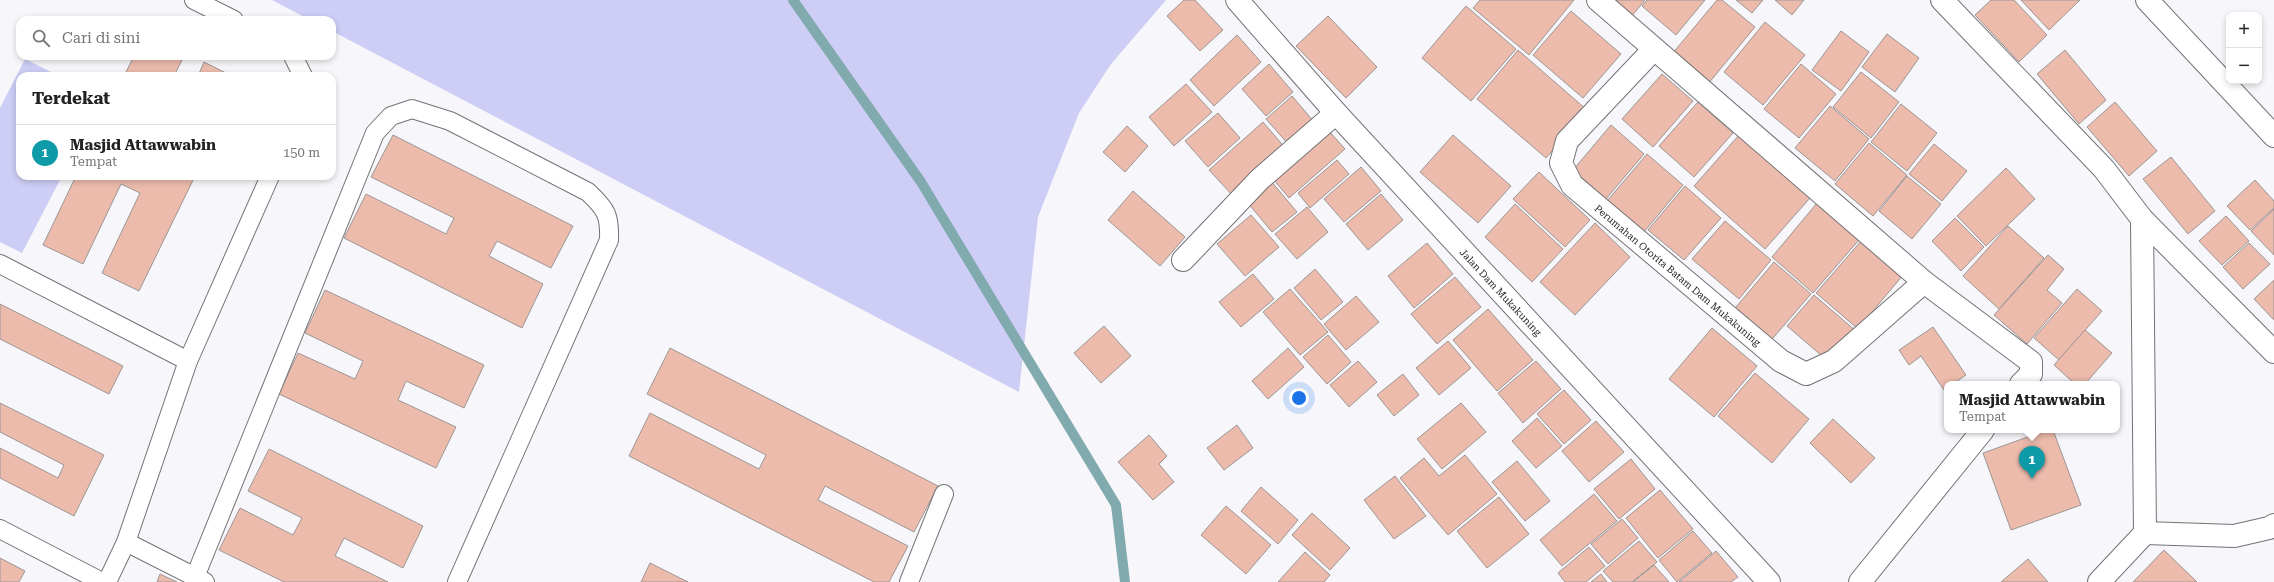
<!DOCTYPE html>
<html lang="id">
<meta charset="utf-8">
<style>
body{margin:0;font-family:"Roboto Serif",serif;background:#f2f2f2;color:#222}
.controls{position:absolute;right:12px;top:12px;display:grid;overflow:hidden;border-radius:8px;box-shadow:0 2px 6px #0003}
.controls button{width:36px;height:36px;display:grid;place-items:center;padding:0;border:0;border-bottom:1px solid #e0e0e0;background:#fff;color:#222;font:20px sans-serif}
.you{position:absolute;left:1299px;top:398px;width:14px;height:14px;margin:-10px;border:3px solid #fff;border-radius:50%;background:#1a73e8;box-shadow:0 0 0 6px #1a73e833}
.badge{display:grid;place-items:center;width:26px;height:26px;border-radius:50%;background:#1a73e8;color:#fff;font-size:13px;font-weight:700}
.pin{position:absolute;translate:-50% -33px;filter:drop-shadow(0 1px 2px #0008)}
.pin::after{content:'';position:absolute;top:21px;width:14px;height:12px;background:inherit;clip-path:polygon(0 0,100% 0,50% 100%)}
.popup{position:absolute;left:1944px;top:381px;width:176px;height:52px;box-sizing:border-box;display:grid;place-content:center;border-radius:8px;background:#fff;filter:drop-shadow(0 1px 3px #0005);font-size:13px;white-space:nowrap;color:#767676}
.popup b{font-size:15px;color:#222}
.popup::after{content:'';position:absolute;left:50%;top:100%;margin-left:-8px;border:8px solid transparent;border-top-color:#fff}
.list{margin:0;padding:0;list-style:none}
h2{display:flex;justify-content:space-between;align-items:center;height:52px;margin:0;padding:0 16px;font-size:17px}
h2 small{font-size:13px;font-weight:400;color:#767676}
.list li{display:grid;grid-template-columns:26px 1fr auto;gap:12px;align-items:center;box-sizing:border-box;height:56px;padding:0 16px;border-top:1px solid #e0e0e0}
.list b{display:block;font-size:15px;white-space:nowrap}
.list p{margin:0;font-size:13px;white-space:nowrap;color:#767676}
.list em{font-size:13px;font-style:normal;color:#767676}
.icon{flex:none;width:22px;height:22px;fill:none;stroke:currentColor;stroke-width:2;stroke-linecap:round;stroke-linejoin:round}
.map{position:relative;flex:none;width:2274px;height:582px;overflow:hidden}
.search{position:absolute;background:#fff;box-shadow:0 2px 6px #0003;left:16px;top:16px;width:320px;height:44px;display:flex;align-items:center;gap:10px;box-sizing:border-box;padding:0 14px;border-radius:12px;color:#767676;font-size:15px}
.panel{position:absolute;background:#fff;box-shadow:0 2px 6px #0003;left:16px;top:72px;width:320px;height:108px;border-radius:12px}
.map>svg:first-child{display:block}
</style>
<div class="map">
<svg width="2274" height="582" viewBox="0 0 2274 582">
<rect width="100%" height="100%" fill="#f7f7fb"/>
<g fill="#cdcdf5">
<polygon points="272,0 1166,0 1111,64 1079,113 1038,217 1019,392 332,31 332,20 310,20"/>
<polygon points="25,59 59,76 20,76 20,176 62,176 22,253 0,242 0,108"/>
</g>
<g fill="none" stroke-linecap="round" stroke-linejoin="round">
<polyline stroke="#80aaad" stroke-width="10" points="793,0 921,182 1116,505 1125,582"/>
</g>
<g fill="#ecbbac" stroke="#9b9695">
<polygon points="1184,0 1195,0 1223,30 1200,51 1167,16"/>
<polygon points="1480,0 1574,0 1529,55 1473,8"/>
<polygon points="1611,0 1645,0 1631,17"/>
<polygon points="1647,0 1705,0 1676,35 1642,6"/>
<polygon points="1717,0 1722,0 1755,27 1708,84 1672,54"/>
<polygon points="1736,0 1763,0 1752,13"/>
<polygon points="1775,0 1804,0 1792,15"/>
<polygon points="1991,0 2014,0 2047,35 2019,62 1975,15"/>
<polygon points="2021,0 2080,0 2049,30"/>
<polygon points="1466,6 1516,49 1471,101 1422,58"/>
<polygon points="1571,11 1621,54 1583,98 1533,55"/>
<polygon points="1328,16 1377,67 1346,98 1296,46"/>
<polygon points="1765,22 1805,55 1763,105 1724,72"/>
<polygon points="1841,31 1869,52 1841,91 1812,70"/>
<polygon points="1887,34 1919,58 1895,92 1862,67"/>
<polygon points="1237,35 1261,62 1214,106 1190,80"/>
<polygon points="1518,50 1587,110 1546,158 1477,99"/>
<polygon points="2065,50 2106,100 2079,124 2037,74"/>
<polygon points="134,56 184,56 174,76 124,76"/>
<polygon points="204,62 232,76 198,76"/>
<polygon points="1269,64 1293,92 1266,116 1242,89"/>
<polygon points="1801,64 1836,94 1799,138 1764,109"/>
<polygon points="1861,72 1899,102 1871,138 1833,107"/>
<polygon points="1662,74 1693,101 1653,147 1622,119"/>
<polygon points="1186,84 1212,112 1174,146 1149,117"/>
<polygon points="1292,96 1315,123 1289,145 1266,119"/>
<polygon points="1698,102 1733,133 1694,177 1659,146"/>
<polygon points="2115,102 2157,151 2129,176 2087,127"/>
<polygon points="1901,104 1937,133 1907,171 1871,142"/>
<polygon points="1830,106 1869,139 1835,181 1795,148"/>
<polygon points="1218,113 1240,138 1208,167 1185,141"/>
<polygon points="1263,122 1287,150 1234,197 1209,170"/>
<polygon points="1611,125 1644,154 1606,199 1573,170"/>
<polygon points="1127,126 1148,146 1125,172 1103,152"/>
<polygon points="1329,131 1345,149 1289,198 1273,179"/>
<polygon points="393,135 573,226 551,268 497,241 489,256 543,284 522,328 344,238 366,194 446,234 454,218 371,177"/>
<polygon points="1453,135 1511,186 1478,223 1420,172"/>
<polygon points="1739,135 1810,198 1765,249 1694,186"/>
<polygon points="1869,143 1907,175 1873,216 1835,184"/>
<polygon points="1934,144 1967,171 1942,201 1909,174"/>
<polygon points="1647,154 1683,185 1644,232 1607,201"/>
<polygon points="2171,157 2215,211 2188,234 2143,179"/>
<polygon points="1337,160 1349,174 1310,208 1298,193"/>
<polygon points="1361,167 1381,191 1344,222 1324,199"/>
<polygon points="2006,168 2035,199 1986,246 1957,216"/>
<polygon points="1539,172 1590,220 1565,247 1513,199"/>
<polygon points="76,176 195,176 139,291 102,273 140,193 121,184 83,264 43,245"/>
<polygon points="1907,176 1941,204 1912,239 1879,211"/>
<polygon points="2255,180 2274,201 2274,208 2250,230 2227,206"/>
<polygon points="1271,181 1297,212 1272,232 1247,202"/>
<polygon points="1685,186 1721,218 1684,260 1648,230"/>
<polygon points="1133,191 1185,237 1160,266 1108,220"/>
<polygon points="1381,194 1403,220 1368,250 1346,224"/>
<polygon points="1817,203 1859,240 1813,293 1772,257"/>
<polygon points="1515,204 1563,249 1532,282 1485,237"/>
<polygon points="1307,207 1328,232 1297,259 1275,234"/>
<polygon points="2274,209 2274,255 2251,231"/>
<polygon points="1251,215 1279,247 1245,276 1217,244"/>
<polygon points="2226,216 2249,241 2222,265 2199,241"/>
<polygon points="1955,218 1984,247 1961,271 1932,241"/>
<polygon points="1725,221 1771,260 1739,299 1692,259"/>
<polygon points="1595,223 1630,257 1575,315 1540,282"/>
<polygon points="2008,226 2044,258 1999,309 1963,276"/>
<polygon points="1862,240 1903,275 1858,329 1816,293"/>
<polygon points="1427,243 1453,274 1414,308 1388,276"/>
<polygon points="2249,243 2270,264 2243,289 2223,267"/>
<polygon points="2048,255 2064,269 2047,290 2062,303 2027,344 1994,315"/>
<polygon points="1774,262 1811,294 1767,345 1731,313"/>
<polygon points="1315,269 1343,302 1321,320 1294,288"/>
<polygon points="1253,274 1274,299 1241,327 1219,302"/>
<polygon points="1455,277 1481,307 1437,344 1411,314"/>
<polygon points="2274,280 2274,320 2254,299"/>
<polygon points="1290,289 1328,332 1300,355 1263,312"/>
<polygon points="2077,289 2102,311 2059,360 2034,338"/>
<polygon points="325,290 484,365 464,408 406,381 398,400 456,427 436,468 279,394 298,353 355,379 363,361 305,333"/>
<polygon points="1814,295 1856,331 1829,362 1787,326"/>
<polygon points="1356,296 1379,322 1346,350 1324,324"/>
<polygon points="0,304 123,366 109,394 0,339"/>
<polygon points="1488,309 1533,360 1497,391 1453,340"/>
<polygon points="1104,326 1131,356 1101,383 1074,353"/>
<polygon points="1933,327 1966,375 1953,384 1947,384 1947,388 1944,390 1921,356 1909,365 1899,350"/>
<polygon points="1712,328 1757,366 1714,417 1669,379"/>
<polygon points="2085,330 2112,353 2085,384 2075,384 2054,365"/>
<polygon points="1328,335 1351,362 1327,384 1303,357"/>
<polygon points="1448,341 1471,368 1439,395 1416,368"/>
<polygon points="670,348 938,486 914,532 825,486 818,500 908,546 889,582 874,582 629,456 650,413 759,469 766,455 647,394"/>
<polygon points="1288,348 1304,367 1268,399 1252,381"/>
<polygon points="1358,361 1377,382 1349,407 1330,385"/>
<polygon points="1536,361 1561,389 1523,423 1498,393"/>
<polygon points="1755,373 1809,419 1772,463 1718,416"/>
<polygon points="1403,374 1419,395 1394,416 1377,395"/>
<polygon points="1564,390 1591,420 1564,444 1537,414"/>
<polygon points="0,403 104,455 74,516 0,478 0,448 58,478 64,465 0,432"/>
<polygon points="1461,403 1486,432 1442,469 1417,439"/>
<polygon points="1537,418 1562,446 1536,468 1512,441"/>
<polygon points="1833,419 1875,458 1851,483 1810,443"/>
<polygon points="1596,421 1624,452 1589,482 1562,451"/>
<polygon points="1237,425 1253,448 1224,470 1207,448"/>
<polygon points="2047,430 2053,430 2081,505 2011,530 1983,453"/>
<polygon points="1149,435 1167,456 1159,464 1174,482 1153,500 1118,462"/>
<polygon points="269,449 423,526 403,568 344,538 335,556 388,582 284,582 219,550 240,508 293,535 302,518 248,491"/>
<polygon points="1465,455 1497,494 1448,535 1400,478 1424,458 1439,476"/>
<polygon points="1631,459 1655,489 1619,519 1594,489"/>
<polygon points="1517,461 1550,501 1525,521 1492,482"/>
<polygon points="1395,476 1426,516 1394,539 1364,500"/>
<polygon points="1261,487 1298,520 1278,544 1241,511"/>
<polygon points="1660,490 1693,529 1658,558 1626,518"/>
<polygon points="1594,494 1617,521 1562,566 1540,540"/>
<polygon points="1499,497 1529,534 1487,568 1457,531"/>
<polygon points="1226,506 1271,545 1246,574 1201,535"/>
<polygon points="1312,513 1350,548 1330,570 1292,535"/>
<polygon points="1622,519 1638,538 1608,564 1591,544"/>
<polygon points="1693,531 1712,553 1677,582 1659,560"/>
<polygon points="1639,541 1657,562 1632,582 1613,582 1603,571"/>
<polygon points="1589,547 1605,566 1586,582 1565,582 1558,573"/>
<polygon points="2164,550 2197,582 2133,582"/>
<polygon points="1716,551 1738,577 1731,582 1679,582"/>
<polygon points="1305,552 1330,575 1324,582 1278,582"/>
<polygon points="0,558 25,571 19,582 0,582"/>
<polygon points="2028,559 2048,582 2001,582"/>
<polygon points="650,563 688,582 641,582"/>
<polygon points="1654,565 1669,582 1633,582"/>
<polygon points="160,574 177,582 157,582"/>
<polygon points="1601,574 1607,582 1591,582"/>
</g>
<g fill="none" stroke-linecap="round" stroke-linejoin="round">
<defs>
<g id="lane">
<polyline points="194,0 234,20"/>
<polyline points="293,56 303,76"/>
<polyline points="0,264 188,361"/>
<polyline points="0,529 102,582"/>
<polyline points="126,542 205,582"/>
<path d="M195 577 375 133 391 116 412 109 450 121 588 192C606 209 610 215 609 240L457 582"/>
<polyline points="107,582 126,542 188,361 270,176"/>
<polyline points="909,582 944,494"/>
</g>
<g id="street">
<polyline points="1237,0 1336,113 1769,582"/>
<polyline points="1598,0 1924,282 2031,362 2031,374 2021,384"/>
<polyline points="1942,0 2104,169 2142,219 2274,352"/>
<polyline points="2147,0 2274,136"/>
<polyline points="1654,49 1567,141 1561,163 1572,185 1781,361 1806,374 1834,361 1924,282"/>
<polyline points="1183,260 1260,179 1336,113"/>
<polyline points="2145,533 2234,536 2269,528 2274,525"/>
<polyline points="1860,582 1983,430"/>
<polyline points="2099,582 2145,533 2142,219"/>
</g>
</defs>
<use href="#lane" stroke="#737376" stroke-width="20"/>
<use href="#street" stroke="#737376" stroke-width="24"/>
<use href="#lane" stroke="#fff" stroke-width="18"/>
<use href="#street" stroke="#fff" stroke-width="22"/>
</g>
<g text-anchor="middle" stroke-width="4" stroke-linejoin="round" paint-order="stroke">
<g font-size="10" fill="#29292a" stroke="#fff">
<text transform="translate(1678 275) rotate(40)" y="4">Perumahan Otorita Batam Dam Mukakuning</text>
<text transform="translate(1501 292) rotate(47)" y="4">Jalan Dam Mukakuning</text>
</g>
</g>
</svg>
<div class="controls">
<button>+</button>
<button>−</button>
</div>
<div class="you"></div>
<div class="pin badge" style="left:2032px;top:479px;background:#0f9aa8">1</div>
<div class="popup"><b>Masjid Attawwabin</b>Tempat</div>
<div class="search"><svg class="icon" aria-label="search" viewBox="0 0 24 24"><circle cx="10" cy="10" r="6"/><path d="M15 15l6 6"/></svg>Cari di sini</div>
<section class="panel">
<h2>Terdekat<small></small></h2>
<ul class="list">
<li><span class="badge" style="background:#0f9aa8">1</span><div><b>Masjid Attawwabin</b><p>Tempat</p></div><em>150 m</em></li>
</ul>
</section>
</div>
